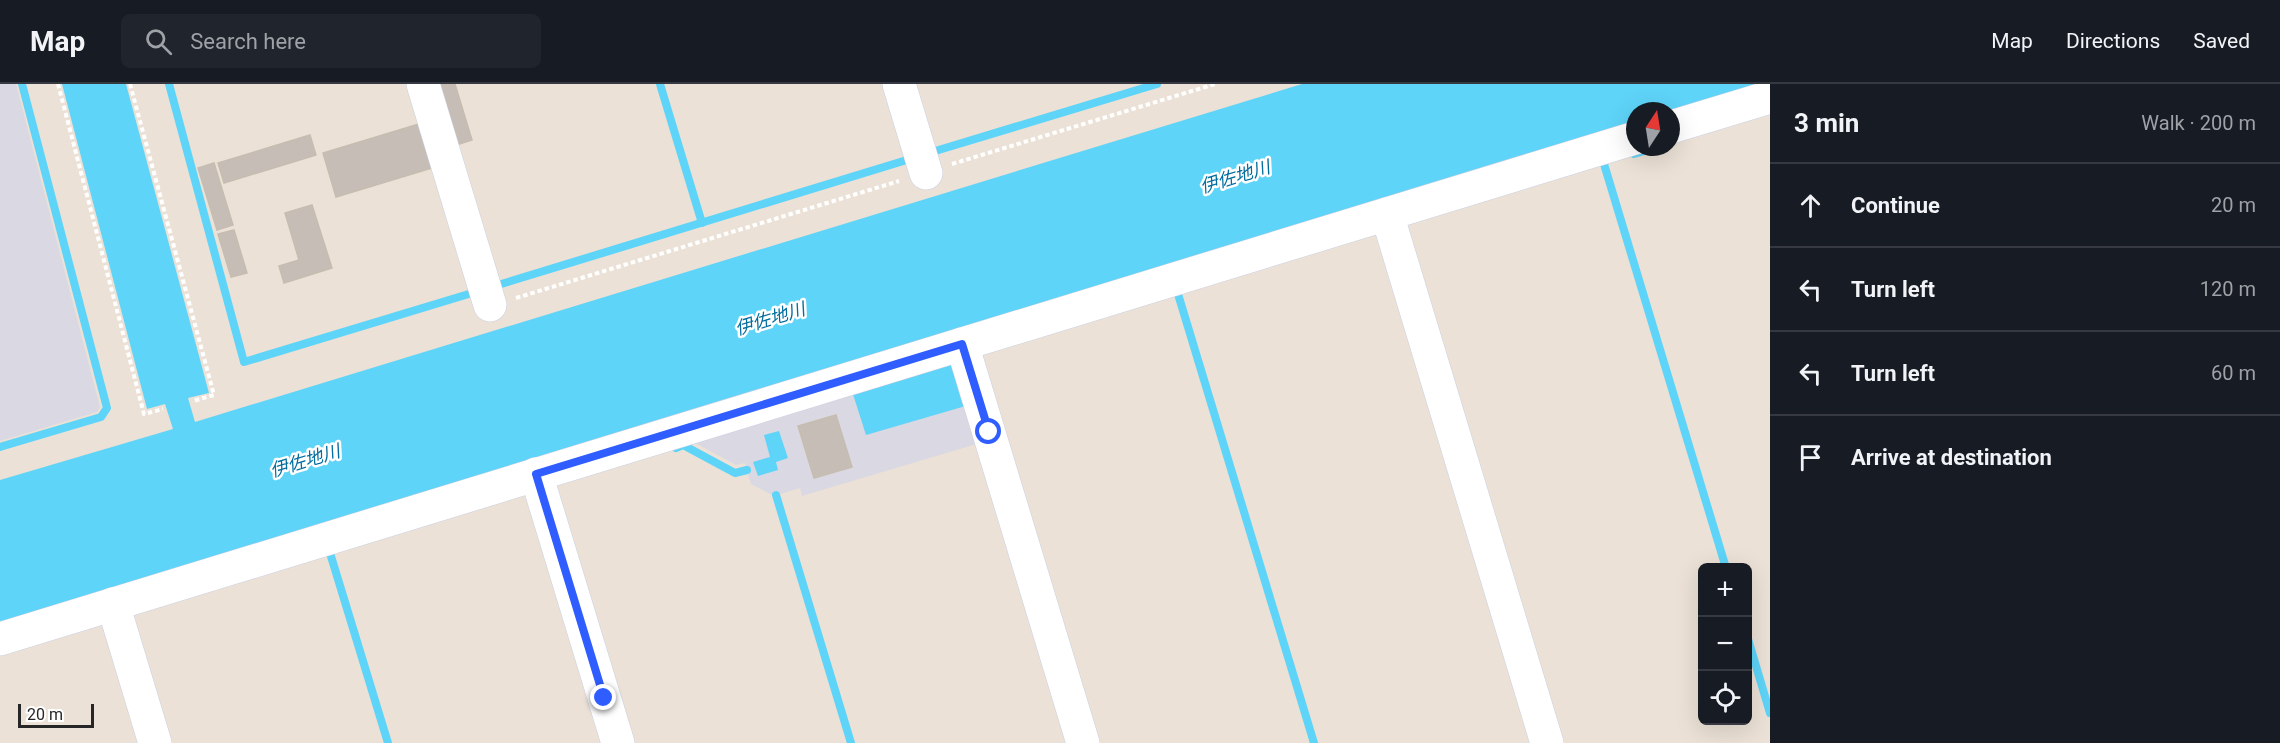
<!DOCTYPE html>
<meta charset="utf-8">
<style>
body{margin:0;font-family:Roboto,"Noto Sans JP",sans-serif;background:#20242c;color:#f1f3f6}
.controls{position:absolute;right:18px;bottom:18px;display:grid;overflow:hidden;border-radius:9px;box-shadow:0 6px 24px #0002}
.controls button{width:54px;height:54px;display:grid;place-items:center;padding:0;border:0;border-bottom:2px solid #363941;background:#171b24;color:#f1f3f6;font:30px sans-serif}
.compass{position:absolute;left:1626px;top:18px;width:54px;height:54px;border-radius:50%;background:#171b24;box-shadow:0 6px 24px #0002;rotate:12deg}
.scale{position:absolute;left:18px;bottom:15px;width:76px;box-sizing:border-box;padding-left:6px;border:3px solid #262626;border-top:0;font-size:16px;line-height:21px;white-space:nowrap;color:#262626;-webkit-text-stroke:4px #fff;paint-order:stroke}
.stop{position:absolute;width:18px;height:18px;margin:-14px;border:4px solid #2f5dff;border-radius:50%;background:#fff}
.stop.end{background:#2f5dff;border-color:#fff;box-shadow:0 2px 6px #0008}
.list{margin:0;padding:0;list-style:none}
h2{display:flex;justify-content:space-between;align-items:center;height:78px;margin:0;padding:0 24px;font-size:26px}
h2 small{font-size:20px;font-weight:400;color:#9ea1a6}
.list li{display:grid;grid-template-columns:39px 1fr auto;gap:18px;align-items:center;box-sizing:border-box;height:84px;padding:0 24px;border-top:2px solid #363941}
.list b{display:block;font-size:22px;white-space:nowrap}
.list em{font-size:20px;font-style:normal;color:#9ea1a6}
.icon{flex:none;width:33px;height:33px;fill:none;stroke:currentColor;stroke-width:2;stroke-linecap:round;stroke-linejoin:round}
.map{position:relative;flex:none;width:1770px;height:659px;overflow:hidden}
header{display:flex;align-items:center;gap:36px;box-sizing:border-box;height:84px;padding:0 30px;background:#171b24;border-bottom:2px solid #363941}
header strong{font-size:28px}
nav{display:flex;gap:33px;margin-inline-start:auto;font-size:21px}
.search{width:420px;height:54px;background:#20242c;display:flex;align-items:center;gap:15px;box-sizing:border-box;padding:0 21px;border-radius:9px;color:#9ea1a6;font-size:22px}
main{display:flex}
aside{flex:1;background:#171b24}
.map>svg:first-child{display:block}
</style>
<header>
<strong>Map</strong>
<div class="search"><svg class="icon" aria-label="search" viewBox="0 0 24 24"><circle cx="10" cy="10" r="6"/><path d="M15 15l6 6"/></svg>Search here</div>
<nav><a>Map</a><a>Directions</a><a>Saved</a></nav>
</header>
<main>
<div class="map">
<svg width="1770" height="659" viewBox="0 0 1770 659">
<rect width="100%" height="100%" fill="#ebe1d6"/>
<g fill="#dad8e2">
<polygon points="0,0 16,0 100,323 97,328 0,357"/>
<polygon points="947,275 980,359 802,412 800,404 774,412 751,400 745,379 736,381 686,354"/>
</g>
<g fill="#5ed4f8">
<polygon points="62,0 126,0 209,309 188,314 195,338 1302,0 1770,0 1671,27 1635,27 1635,44 0,545 0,396 173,345 165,320 147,325"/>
<polygon points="947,275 956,280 969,321 866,351 851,304"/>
<polygon points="779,347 788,374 776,378 778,386 758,392 753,378 770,373 764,351"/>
</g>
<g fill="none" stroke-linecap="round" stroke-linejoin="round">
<g stroke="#5ed4f8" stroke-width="8">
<polyline points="169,0 244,278 472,209"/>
<polyline points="660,0 702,139"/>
<polyline points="932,68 1157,0"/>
<polyline points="1634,70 1658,63"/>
<polyline points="1604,80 1726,484"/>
<polyline points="498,201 910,75"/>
<polyline points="1178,210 1314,659"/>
<polyline points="0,363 101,333 107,324 22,0"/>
<polyline points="676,364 683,361 735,389 747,386"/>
<polyline points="776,411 851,659"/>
<polyline points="330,469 388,659"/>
<polyline points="1748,555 1770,629"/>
</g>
</g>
<g fill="#c6beb6" stroke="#c6bdb0" stroke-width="1.5">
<polygon points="437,0 455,0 472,56 456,61"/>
<polygon points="419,40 432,84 336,113 323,69"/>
<polygon points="310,51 316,71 224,99 218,79"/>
<polygon points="214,79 233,141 217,146 198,84"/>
<polygon points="312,121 332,184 284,199 279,182 299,176 285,129"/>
<polygon points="234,146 247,189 231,193 218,150"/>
<polygon points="836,331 852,383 814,394 798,342"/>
</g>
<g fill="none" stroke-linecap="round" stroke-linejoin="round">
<defs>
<g id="minor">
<polyline points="423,0 490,221"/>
<polyline points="899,0 926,89"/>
<polyline points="1671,43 1770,13"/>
<polyline points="1387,130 1547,659"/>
<polyline points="962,260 1083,659"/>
<polyline points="536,390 618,659"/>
<polyline points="113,520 155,659"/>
<polyline points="0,555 1635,54"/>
</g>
</defs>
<use href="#minor" stroke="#cbd0e2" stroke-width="34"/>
<g stroke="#fff" stroke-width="4" stroke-dasharray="4.5 3" stroke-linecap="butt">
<polyline points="58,0 144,330 163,325"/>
<polyline points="130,0 214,311 193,317"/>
<polyline points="952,80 1215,0"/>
<polyline points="516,214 899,97"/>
</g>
<use href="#minor" stroke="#fff" stroke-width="33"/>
</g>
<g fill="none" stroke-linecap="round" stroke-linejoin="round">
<polyline stroke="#2f5dff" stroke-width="8" points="604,614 536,390 962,260 989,348"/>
</g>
<g text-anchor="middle" stroke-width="5" stroke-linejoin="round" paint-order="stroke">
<g font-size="18" font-style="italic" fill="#036e9e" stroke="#fff">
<text transform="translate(1235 93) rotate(-17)" y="6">伊佐地川</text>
<text transform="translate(770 235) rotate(-17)" y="6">伊佐地川</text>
<text transform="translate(305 377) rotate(-17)" y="6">伊佐地川</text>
</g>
</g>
</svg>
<div class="controls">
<button>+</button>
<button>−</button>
<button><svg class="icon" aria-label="locate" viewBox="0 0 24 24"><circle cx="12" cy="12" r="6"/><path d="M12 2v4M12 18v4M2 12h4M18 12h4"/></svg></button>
</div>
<svg class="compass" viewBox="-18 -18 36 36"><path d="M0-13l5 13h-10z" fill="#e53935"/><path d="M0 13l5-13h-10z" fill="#9ea1a6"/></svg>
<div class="scale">20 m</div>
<div class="stop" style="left:989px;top:348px"></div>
<div class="stop end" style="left:604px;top:614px"></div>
</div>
<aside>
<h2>3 min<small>Walk · 200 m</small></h2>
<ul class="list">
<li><svg class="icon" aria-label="ahead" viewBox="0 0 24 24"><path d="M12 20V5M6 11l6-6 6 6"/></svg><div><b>Continue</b></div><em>20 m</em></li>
<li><svg class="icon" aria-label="left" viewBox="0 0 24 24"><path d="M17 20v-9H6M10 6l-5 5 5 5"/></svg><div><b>Turn left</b></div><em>120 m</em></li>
<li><svg class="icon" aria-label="left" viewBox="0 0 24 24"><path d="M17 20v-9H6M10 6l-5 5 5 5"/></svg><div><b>Turn left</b></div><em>60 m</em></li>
<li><svg class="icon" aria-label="arrive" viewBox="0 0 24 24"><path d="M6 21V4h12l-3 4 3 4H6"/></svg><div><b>Arrive at destination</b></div></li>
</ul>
</aside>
</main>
